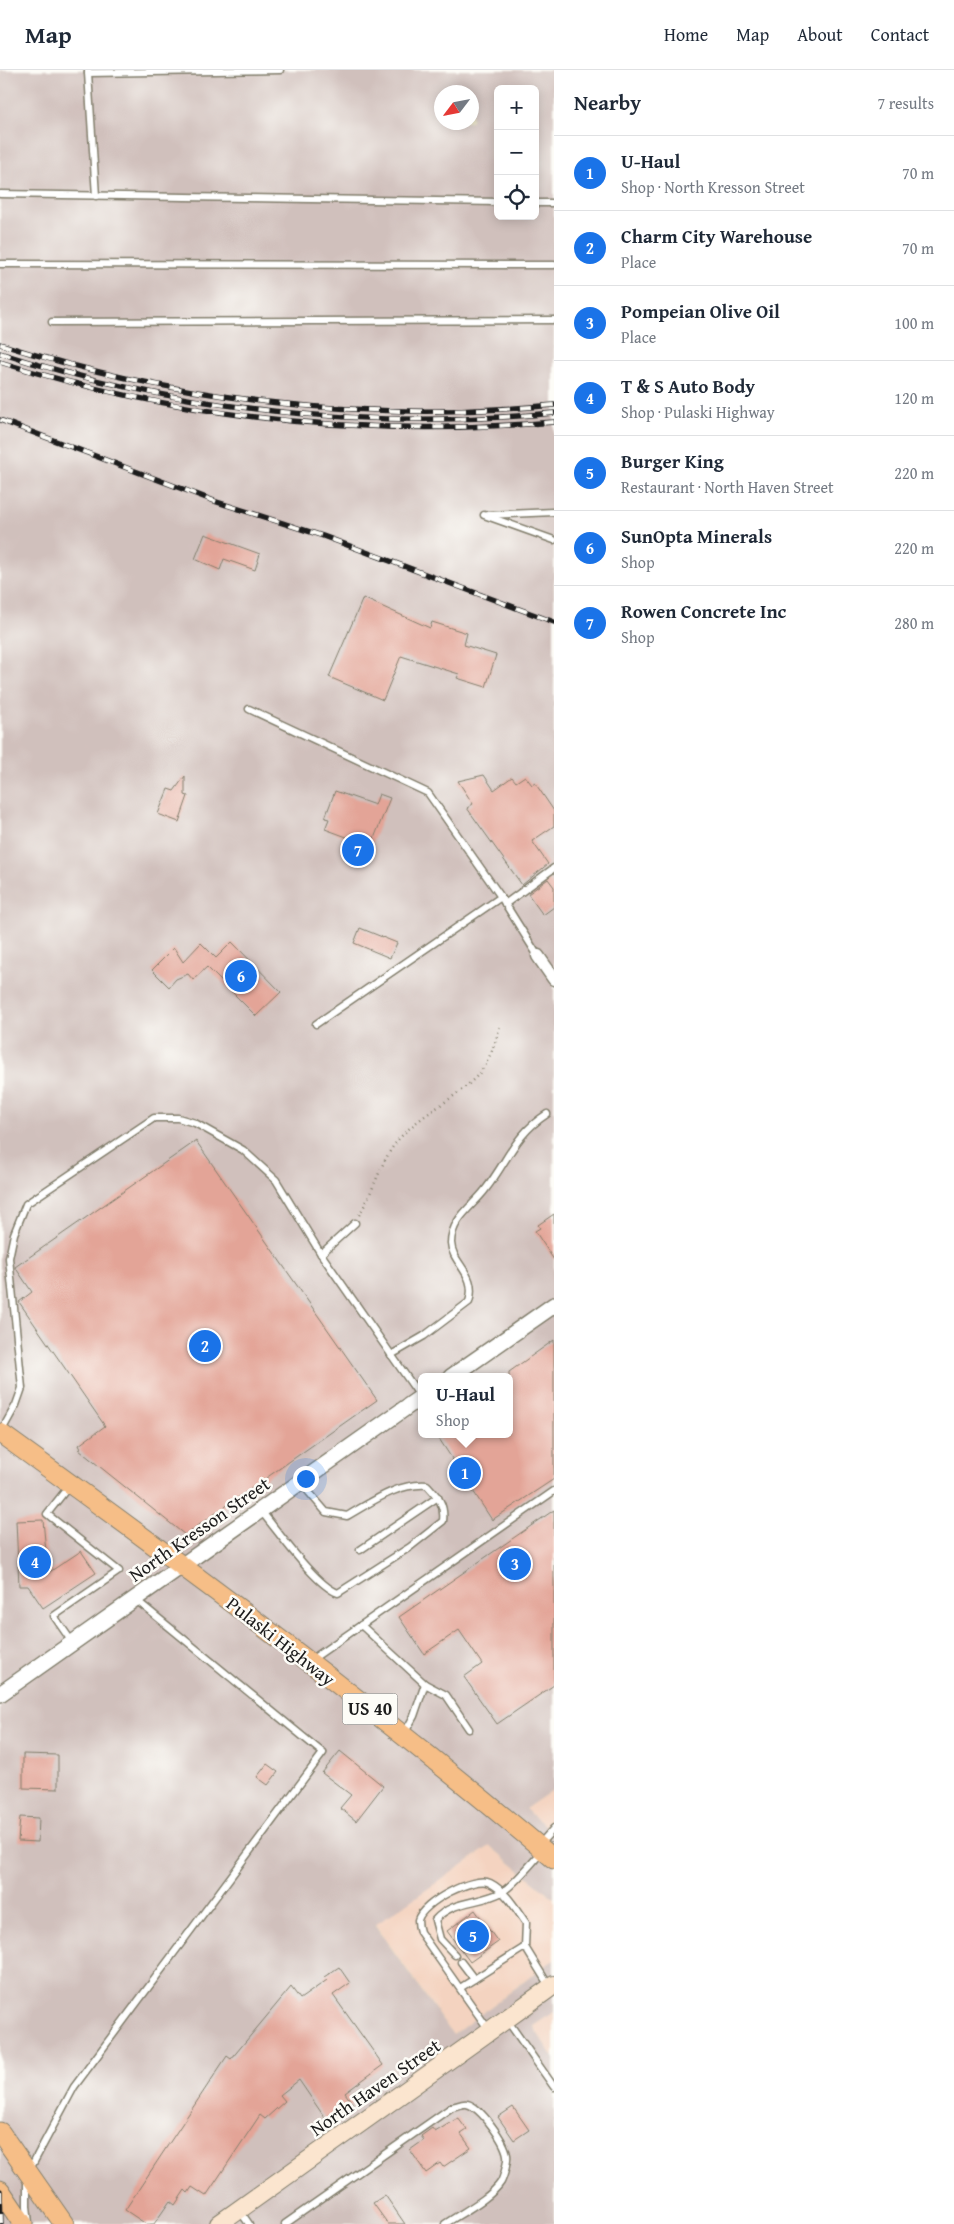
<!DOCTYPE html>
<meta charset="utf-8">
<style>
body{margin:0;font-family:"Gentium Book Plus",serif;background:#f2f2f3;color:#1f2937}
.controls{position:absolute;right:15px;top:15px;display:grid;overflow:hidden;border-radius:8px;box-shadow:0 2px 12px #0003}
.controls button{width:45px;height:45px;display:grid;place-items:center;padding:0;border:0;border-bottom:1px solid #e0e1e3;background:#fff;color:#1f2937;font:25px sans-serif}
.compass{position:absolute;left:434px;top:15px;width:45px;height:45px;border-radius:50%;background:#fff;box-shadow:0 2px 12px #0003;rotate:238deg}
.you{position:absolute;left:305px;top:1408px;width:18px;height:18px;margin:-12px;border:4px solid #fff;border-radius:50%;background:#1a73e8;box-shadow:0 0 0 8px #1a73e833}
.badge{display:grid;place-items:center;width:32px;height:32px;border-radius:50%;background:#1a73e8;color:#fff;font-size:16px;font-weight:700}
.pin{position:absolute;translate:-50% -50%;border:2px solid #fff;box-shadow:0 1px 5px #0006}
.popup{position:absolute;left:418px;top:1303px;width:95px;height:65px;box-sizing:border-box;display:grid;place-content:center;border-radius:8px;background:#fff;filter:drop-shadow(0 1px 4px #0005);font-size:16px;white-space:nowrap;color:#747a83}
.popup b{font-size:19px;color:#1f2937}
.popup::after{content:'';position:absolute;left:50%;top:100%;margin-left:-10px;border:10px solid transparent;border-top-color:#fff}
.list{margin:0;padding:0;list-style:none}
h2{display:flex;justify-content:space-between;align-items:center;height:65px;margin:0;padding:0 20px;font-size:21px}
h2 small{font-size:16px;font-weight:400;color:#747a83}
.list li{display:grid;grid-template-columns:32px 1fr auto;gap:15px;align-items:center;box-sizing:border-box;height:75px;padding:0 20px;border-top:1px solid #e0e1e3}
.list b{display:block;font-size:19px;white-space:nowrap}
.list p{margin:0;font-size:16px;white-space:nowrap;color:#747a83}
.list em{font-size:16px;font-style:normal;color:#747a83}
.icon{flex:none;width:28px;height:28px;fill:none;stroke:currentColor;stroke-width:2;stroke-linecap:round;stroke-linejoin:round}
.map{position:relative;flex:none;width:554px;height:2154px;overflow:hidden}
header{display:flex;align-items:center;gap:30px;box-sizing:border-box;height:70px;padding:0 25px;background:#fff;border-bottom:1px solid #e0e1e3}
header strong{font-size:24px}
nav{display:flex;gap:28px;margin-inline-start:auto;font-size:18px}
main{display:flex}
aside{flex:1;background:#fff}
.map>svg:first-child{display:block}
</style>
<header>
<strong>Map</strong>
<nav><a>Home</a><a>Map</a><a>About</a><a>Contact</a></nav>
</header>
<main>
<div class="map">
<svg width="554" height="2154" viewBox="0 0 554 2154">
<rect width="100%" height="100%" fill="#fdfcf7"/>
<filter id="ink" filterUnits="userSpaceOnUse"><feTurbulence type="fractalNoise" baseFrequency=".02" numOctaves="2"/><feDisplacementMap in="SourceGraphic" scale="10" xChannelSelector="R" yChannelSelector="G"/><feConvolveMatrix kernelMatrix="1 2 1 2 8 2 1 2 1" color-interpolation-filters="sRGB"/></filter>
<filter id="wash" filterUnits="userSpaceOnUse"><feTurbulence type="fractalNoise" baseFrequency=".0096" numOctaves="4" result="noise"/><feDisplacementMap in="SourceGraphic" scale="20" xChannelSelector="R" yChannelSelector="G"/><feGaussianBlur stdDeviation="1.12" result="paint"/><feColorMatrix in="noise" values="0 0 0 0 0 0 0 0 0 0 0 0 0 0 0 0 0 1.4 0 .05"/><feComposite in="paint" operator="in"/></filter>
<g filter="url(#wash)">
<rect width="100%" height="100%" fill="#e7e0bd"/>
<g fill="#f4d3c0">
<polygon points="554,1719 554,1763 525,1739"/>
<polygon points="490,1776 554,1828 554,1889 453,1965 375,1854"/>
<polygon points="554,1942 554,1989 533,1956"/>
</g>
<path fill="#d0c0bc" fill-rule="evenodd" d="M0 0H554V1719L525 1739 554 1763V1828L490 1776 375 1855 453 1965 554 1889V1942L533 1956 554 1989V2154H0ZM498 19H535V146H498ZM442 22H472V52H442ZM421 1307H509V1364H421Z"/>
<g id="blocks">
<g fill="#e3a497">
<polygon points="205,464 260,484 255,500 224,489 220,500 195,489"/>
<polygon points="363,528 430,558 432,552 467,563 464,575 496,585 486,617 457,608 459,604 401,586 383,630 329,607"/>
<polygon points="484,705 494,720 512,707 516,712 525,706 532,715 535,713 554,741 554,756 532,771 548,794 522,815 467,738 473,734 458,711"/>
<polygon points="185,706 185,725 188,726 179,752 158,744 168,719 174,721"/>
<polygon points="335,721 375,735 379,724 390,728 371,776 325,759 329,749 325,748"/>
<polygon points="548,809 554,817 554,837 543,845 528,824"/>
<polygon points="360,858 397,873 390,888 354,873"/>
<polygon points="232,872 281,922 256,946 207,897 193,910 188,904 176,909 169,917 152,900 174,878 183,892 201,873 216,888"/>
<polygon points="196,1071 377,1330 185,1465 79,1380 81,1379 79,1375 105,1356 19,1232 32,1222 15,1197"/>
<polygon points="554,1144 554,1190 535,1161 540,1158 538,1155"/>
<polygon points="554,1270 554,1409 492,1450 436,1364 509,1364 509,1302"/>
<polygon points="554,1440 554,1615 497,1654 464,1607 482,1594 459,1560 424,1584 399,1547"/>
<polygon points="43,1450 48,1503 81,1481 96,1503 43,1538 28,1516 19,1516 16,1451"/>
<polygon points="340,1681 383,1716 356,1751 340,1738 351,1725 322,1703"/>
<polygon points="23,1684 58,1685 58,1719 23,1718"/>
<polygon points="267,1694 278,1702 268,1715 257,1707"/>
<polygon points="20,1747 39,1748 38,1772 18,1771"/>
<polygon points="475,1840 498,1872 470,1892 447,1861"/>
<polygon points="339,1897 350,1913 333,1925 383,1995 345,2023 353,2034 327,2051 299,2010 280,2025 285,2031 265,2049 260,2045 206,2126 192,2117 188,2123 185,2120 175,2135 170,2131 154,2154 146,2154 125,2140 227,1986 231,1989 291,1917 300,1929 327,1910 324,1907"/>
<polygon points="513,2037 529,2060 514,2070 498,2047"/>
<polygon points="458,2048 467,2060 461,2064 471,2078 443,2097 440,2093 426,2103 410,2080 424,2070 421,2066 432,2058 435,2062"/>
<polygon points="385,2125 405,2154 388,2154 373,2133"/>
</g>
</g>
</g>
<g filter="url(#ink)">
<use href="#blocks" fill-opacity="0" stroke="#827e6c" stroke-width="1"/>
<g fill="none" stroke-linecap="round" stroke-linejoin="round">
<defs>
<g id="service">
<polyline points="88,0 88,3 280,0"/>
<polyline points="88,3 96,126"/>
<polyline points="0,124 498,132"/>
<polyline points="535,133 554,133"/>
<polyline points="0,194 554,195"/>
<polyline points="52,252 554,250"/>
<polyline points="484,445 554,470"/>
<polyline points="488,445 554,442"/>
<polyline points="249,639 428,723 501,827 538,886"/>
<polyline points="505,834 554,798"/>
<polyline points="316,954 501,827"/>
<polyline points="321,1184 355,1153"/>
<path d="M391 1285 424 1266 469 1232C478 1204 452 1194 451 1173 451 1149 473 1136 485 1120 508 1091 514 1065 547 1044"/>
<polyline points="1,1362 16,1335 22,1318 9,1188 14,1164 26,1134 154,1048 178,1048 195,1053 243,1080 276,1110 321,1184 420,1326"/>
<polyline points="69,1416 47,1444 119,1501 54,1546 72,1572"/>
<path d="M261 1441C278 1461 315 1515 338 1523L410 1477 443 1451C445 1434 438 1427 427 1415 397 1413 372 1432 347 1446L326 1442 301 1413"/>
<polyline points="360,1480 438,1427"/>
<polyline points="361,1555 425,1614 446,1625 469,1659"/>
<polyline points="311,1590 554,1421"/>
<polyline points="404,1664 414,1646 425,1614"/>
<polyline points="540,1774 554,1758"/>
<path d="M455 1885 440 1869 435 1850C452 1830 480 1834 502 1822 513 1816 533 1791 543 1781"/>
<polyline points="461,1892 474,1909"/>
<polyline points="460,1918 525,1877"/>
<polyline points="507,1950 554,2017"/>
<path d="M489 1960 420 1862C419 1859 418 1853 418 1850 422 1833 474 1805 490 1813 506 1821 516 1839 526 1853L525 1877 549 1916"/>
<polyline points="30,2099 74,2017 323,1683 135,1529"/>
<polyline points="27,2110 27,2136 29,2153"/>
<polyline points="240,2141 249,2154"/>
<path d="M285 2154 452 2037C457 2036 463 2033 467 2034 481 2037 505 2072 507 2085 508 2091 504 2106 501 2112 491 2128 461 2143 445 2154"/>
</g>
<polyline id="minor" points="538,886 554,909"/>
<g id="tertiary">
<polyline points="451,1307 554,1235"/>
<polyline points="0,1624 421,1327"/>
</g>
<polyline id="secondary" points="219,2154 554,1915"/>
<g id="primary">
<path d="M0 1363C189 1499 376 1638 554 1789"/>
<polyline points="0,2062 64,2154"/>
<polyline points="0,2120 23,2154"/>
</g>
</defs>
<use href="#service" stroke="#827e6c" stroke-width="9"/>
<use href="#minor" stroke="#827e6c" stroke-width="15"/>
<use href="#tertiary" stroke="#827e6c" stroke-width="18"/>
<use href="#secondary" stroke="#827e6c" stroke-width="20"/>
<use href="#primary" stroke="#827e6c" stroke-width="21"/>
<path stroke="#827e6c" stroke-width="2.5" stroke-dasharray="1 4" stroke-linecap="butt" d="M359 1145C374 1121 380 1092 398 1070 420 1044 453 1031 476 1007 489 993 495 974 500 956"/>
<use href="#service" stroke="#fff" stroke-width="6"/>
<use href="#minor" stroke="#fff" stroke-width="12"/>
<use href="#tertiary" stroke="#fff" stroke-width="15"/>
<use href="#secondary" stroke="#fbe5cf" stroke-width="18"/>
<use href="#primary" stroke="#f6be87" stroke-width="19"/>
<defs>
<g id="rail">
<path d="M0 274C178 331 368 353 554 335"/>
<path d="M0 283C177 340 369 361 554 343"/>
<path d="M0 292C179 348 367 368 554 352"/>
<polyline points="0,350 217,432 323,466 554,552"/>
<polyline points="0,2121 1,2154"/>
</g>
</defs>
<use href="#rail" stroke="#1c1c1c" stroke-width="5.5"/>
<use href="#rail" stroke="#fdfcf7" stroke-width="4" stroke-dasharray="11" stroke-linecap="butt"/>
</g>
</g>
<g text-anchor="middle" stroke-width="5" stroke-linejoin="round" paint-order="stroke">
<rect fill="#fdfcf7" stroke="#605f5e" stroke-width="1" x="342.5" y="1623.5" width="55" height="31" rx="4"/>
<g font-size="18" font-weight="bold" fill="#1c1c1c">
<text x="370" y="1645">US 40</text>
</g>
<g font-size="19" fill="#1c1c1c" stroke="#fdfcf7">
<text transform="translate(199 1459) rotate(-35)" y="7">North Kresson Street</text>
<text transform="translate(281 1571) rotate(38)" y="7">Pulaski Highway</text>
<text transform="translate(375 2017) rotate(-35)" y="7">North Haven Street</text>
</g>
</g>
</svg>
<div class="controls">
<button>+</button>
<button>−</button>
<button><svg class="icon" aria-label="locate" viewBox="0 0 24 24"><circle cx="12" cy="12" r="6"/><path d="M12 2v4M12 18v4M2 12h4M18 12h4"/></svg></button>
</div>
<svg class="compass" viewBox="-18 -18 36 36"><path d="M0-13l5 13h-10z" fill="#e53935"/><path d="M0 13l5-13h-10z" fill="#747a83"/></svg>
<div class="you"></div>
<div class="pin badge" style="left:465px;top:1403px">1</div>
<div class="popup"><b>U-Haul</b>Shop</div>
<div class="pin badge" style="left:205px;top:1276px">2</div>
<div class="pin badge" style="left:515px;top:1494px">3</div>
<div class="pin badge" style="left:35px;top:1492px">4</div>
<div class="pin badge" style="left:473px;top:1866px">5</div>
<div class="pin badge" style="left:241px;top:906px">6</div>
<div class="pin badge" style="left:358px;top:780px">7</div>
</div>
<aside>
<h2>Nearby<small>7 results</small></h2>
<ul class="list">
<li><span class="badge">1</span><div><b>U-Haul</b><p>Shop · North Kresson Street</p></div><em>70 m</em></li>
<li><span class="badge">2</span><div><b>Charm City Warehouse</b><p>Place</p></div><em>70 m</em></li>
<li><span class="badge">3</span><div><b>Pompeian Olive Oil</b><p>Place</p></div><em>100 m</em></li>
<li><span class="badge">4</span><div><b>T &amp; S Auto Body</b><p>Shop · Pulaski Highway</p></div><em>120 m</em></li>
<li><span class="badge">5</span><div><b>Burger King</b><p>Restaurant · North Haven Street</p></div><em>220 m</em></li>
<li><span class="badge">6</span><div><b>SunOpta Minerals</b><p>Shop</p></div><em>220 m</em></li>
<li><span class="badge">7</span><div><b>Rowen Concrete Inc</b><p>Shop</p></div><em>280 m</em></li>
</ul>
</aside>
</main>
